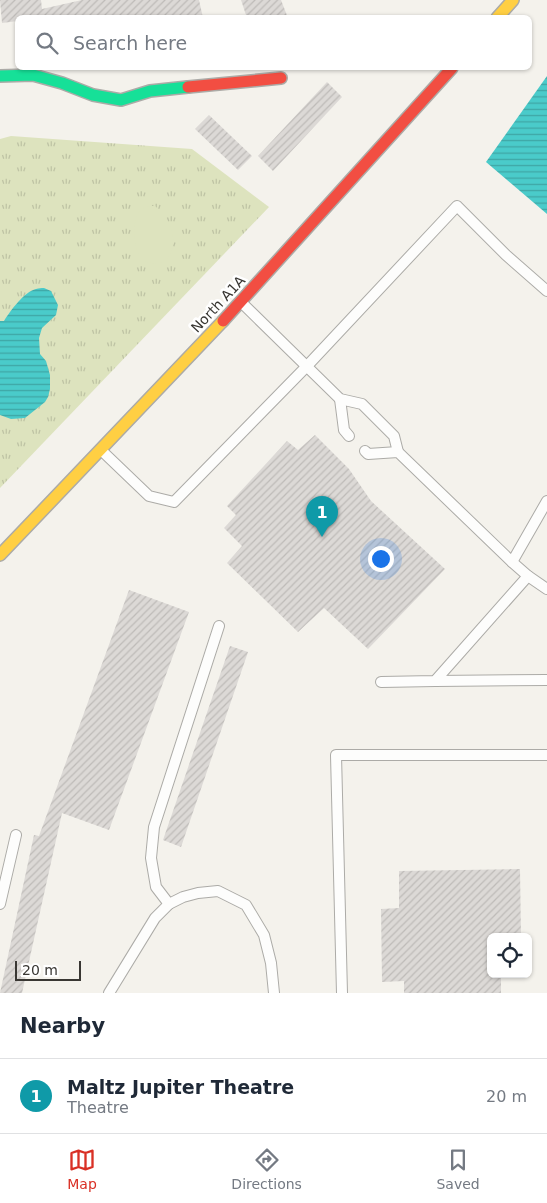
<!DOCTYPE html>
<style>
body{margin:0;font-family:"DejaVu Sans",sans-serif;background:#f2f2f3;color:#1f2937}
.controls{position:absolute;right:15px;bottom:15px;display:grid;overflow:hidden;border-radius:8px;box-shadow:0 1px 4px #0004}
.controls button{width:45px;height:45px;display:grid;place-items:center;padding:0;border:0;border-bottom:1px solid #e0e1e3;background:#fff;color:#1f2937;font:25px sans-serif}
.scale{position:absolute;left:15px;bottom:12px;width:66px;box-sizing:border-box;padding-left:5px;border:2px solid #393733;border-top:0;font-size:14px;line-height:18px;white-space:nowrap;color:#393733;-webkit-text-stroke:4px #fff;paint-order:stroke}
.you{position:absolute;left:380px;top:558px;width:18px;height:18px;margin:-12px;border:4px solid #fff;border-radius:50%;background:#1a73e8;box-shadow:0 0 0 8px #1a73e833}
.badge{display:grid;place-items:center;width:32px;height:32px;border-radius:50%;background:#d93025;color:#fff;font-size:16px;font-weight:700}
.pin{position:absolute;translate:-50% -41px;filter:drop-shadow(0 1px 2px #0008)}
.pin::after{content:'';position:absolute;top:26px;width:18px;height:15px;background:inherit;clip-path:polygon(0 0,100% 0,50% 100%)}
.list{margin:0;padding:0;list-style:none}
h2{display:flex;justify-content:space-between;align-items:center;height:65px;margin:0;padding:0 20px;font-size:21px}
h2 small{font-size:16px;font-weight:400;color:#747a83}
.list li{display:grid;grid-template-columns:32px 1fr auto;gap:15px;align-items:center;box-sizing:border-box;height:75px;padding:0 20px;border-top:1px solid #e0e1e3}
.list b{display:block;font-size:19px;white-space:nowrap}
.list p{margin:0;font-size:16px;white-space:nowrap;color:#747a83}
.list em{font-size:16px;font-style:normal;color:#747a83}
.icon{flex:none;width:28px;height:28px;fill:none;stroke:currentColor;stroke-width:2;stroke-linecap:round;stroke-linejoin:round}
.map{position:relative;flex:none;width:547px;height:993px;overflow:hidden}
.search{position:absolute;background:#fff;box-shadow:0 1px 4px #0004;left:15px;right:15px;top:15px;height:55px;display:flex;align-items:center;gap:12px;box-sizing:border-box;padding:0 18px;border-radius:8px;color:#747a83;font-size:19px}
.sheet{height:140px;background:#fff}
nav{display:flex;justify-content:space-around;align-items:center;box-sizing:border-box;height:70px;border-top:1px solid #e0e1e3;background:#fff;font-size:14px;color:#747a83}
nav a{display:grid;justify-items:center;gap:2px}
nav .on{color:#d93025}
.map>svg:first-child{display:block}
</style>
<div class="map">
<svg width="547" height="993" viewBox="0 0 547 993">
<defs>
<pattern id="grass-tufts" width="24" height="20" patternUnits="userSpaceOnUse" patternTransform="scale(1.25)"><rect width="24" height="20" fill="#dde3be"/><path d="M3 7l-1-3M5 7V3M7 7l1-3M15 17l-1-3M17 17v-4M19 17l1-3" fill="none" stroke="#bec3a4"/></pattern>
<pattern id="water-rules" width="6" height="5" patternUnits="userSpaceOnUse" patternTransform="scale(1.25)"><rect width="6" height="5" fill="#4acbca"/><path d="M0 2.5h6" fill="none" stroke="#3fa6a5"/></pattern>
<pattern id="building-hatch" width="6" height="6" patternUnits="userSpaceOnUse" patternTransform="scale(1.25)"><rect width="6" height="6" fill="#dcd9d6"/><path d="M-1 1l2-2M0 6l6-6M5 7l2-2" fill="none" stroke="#bebbb8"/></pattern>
</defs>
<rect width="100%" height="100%" fill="#f4f2ec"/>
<polygon fill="url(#grass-tufts)" points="11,136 192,149 269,207 0,488 0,139"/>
<path fill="#dde3be" d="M155 206C172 220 180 241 166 261 158 263 151 265 143 260 133 253 131 220 140 211 144 206 149 206 155 206Z"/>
<g fill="url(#water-rules)">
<polygon points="547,76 547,214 486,162"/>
<path d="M44 288 51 291 58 305 56 315 42 328 39 338 40 354 46 361 50 375V389L48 397 45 402 25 418 11 419 0 415V321H4C11 310 24 292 36 289 39 288 41 288 44 288Z"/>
</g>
<g fill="url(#building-hatch)">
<polygon points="0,0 41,0 42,9 82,0 199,0 203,18 18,18 18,21 2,23"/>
<polygon points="241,0 281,0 288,18 247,18"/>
<polygon points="327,82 342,97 273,171 258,156"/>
<polygon points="209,115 252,156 238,170 195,129"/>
<polygon points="315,435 349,469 371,501 445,569 368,649 324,608 298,632 227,563 242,546 224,528 236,515 227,506 287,441 298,450"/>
<polygon points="129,590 189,612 109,830 62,813 22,993 0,993 34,835 39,836"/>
<polygon points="230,646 248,652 181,847 163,840"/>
<polygon points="520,869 521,937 491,937 491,974 501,974 501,993 404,993 404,981 382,982 381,909 399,908 399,871"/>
</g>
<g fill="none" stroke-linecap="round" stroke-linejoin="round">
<defs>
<g id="lane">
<polyline points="242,303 340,399 362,404 394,436 398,452"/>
<polyline points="340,399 344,430 349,436"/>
<polyline points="101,450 149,496 174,502 307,366 457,206 506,255 547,291"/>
<polyline points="365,451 368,454 398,452 512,562 528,576 547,589"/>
<polyline points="512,562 547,501"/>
<polyline points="435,681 547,680"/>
<polyline points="381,682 435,681 528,576"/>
<polyline points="0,904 16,835"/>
<polyline points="169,904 156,887 151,858 154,827 219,626"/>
<polyline points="109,993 155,918 169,904 183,897 198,893 218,891 246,905 264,935 271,963 274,993"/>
<polyline points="342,993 336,755 547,755"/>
</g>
<polyline id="fast" points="0,76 33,75 62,83 93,95 121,100 150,91 188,87"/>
<g id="slow">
<polyline points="497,18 513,0"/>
<polyline points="0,555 223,321"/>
</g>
<g id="jam">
<polyline points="188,87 281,78"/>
<polyline points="223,321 452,68"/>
</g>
</defs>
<use href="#lane" stroke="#acaba7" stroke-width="12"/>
<use href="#fast" stroke="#acaba7" stroke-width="14"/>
<use href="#slow" stroke="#acaba7" stroke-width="14"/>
<use href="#jam" stroke="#acaba7" stroke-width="14"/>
<use href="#lane" stroke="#fdfdfc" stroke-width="10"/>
<use href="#fast" stroke="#16e098" stroke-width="11"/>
<use href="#slow" stroke="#ffcf43" stroke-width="11"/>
<use href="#jam" stroke="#f24e42" stroke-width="11"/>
</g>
<g text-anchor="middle" stroke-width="5" stroke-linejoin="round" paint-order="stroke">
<g font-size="14" fill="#393733" stroke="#fff">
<text transform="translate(218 304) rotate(-47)" y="5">North A1A</text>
</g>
</g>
</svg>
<div class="controls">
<button><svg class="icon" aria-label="locate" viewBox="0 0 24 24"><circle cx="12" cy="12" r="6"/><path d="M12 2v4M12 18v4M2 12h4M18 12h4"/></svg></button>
</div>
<div class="scale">20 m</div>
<div class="you"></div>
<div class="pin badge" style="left:322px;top:537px;background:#0f9aa8">1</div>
<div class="search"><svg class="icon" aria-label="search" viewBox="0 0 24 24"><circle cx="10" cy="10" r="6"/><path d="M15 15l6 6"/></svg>Search here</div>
</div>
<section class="sheet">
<h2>Nearby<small></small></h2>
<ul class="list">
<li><span class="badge" style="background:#0f9aa8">1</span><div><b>Maltz Jupiter Theatre</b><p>Theatre</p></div><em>20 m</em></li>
</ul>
</section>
<nav>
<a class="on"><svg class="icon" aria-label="map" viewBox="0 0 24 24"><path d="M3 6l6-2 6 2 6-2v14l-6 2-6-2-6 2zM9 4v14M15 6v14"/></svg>Map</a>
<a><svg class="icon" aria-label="directions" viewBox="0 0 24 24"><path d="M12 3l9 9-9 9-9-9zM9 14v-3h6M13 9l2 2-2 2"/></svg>Directions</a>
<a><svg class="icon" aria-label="saved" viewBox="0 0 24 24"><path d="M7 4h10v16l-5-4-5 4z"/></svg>Saved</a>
</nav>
